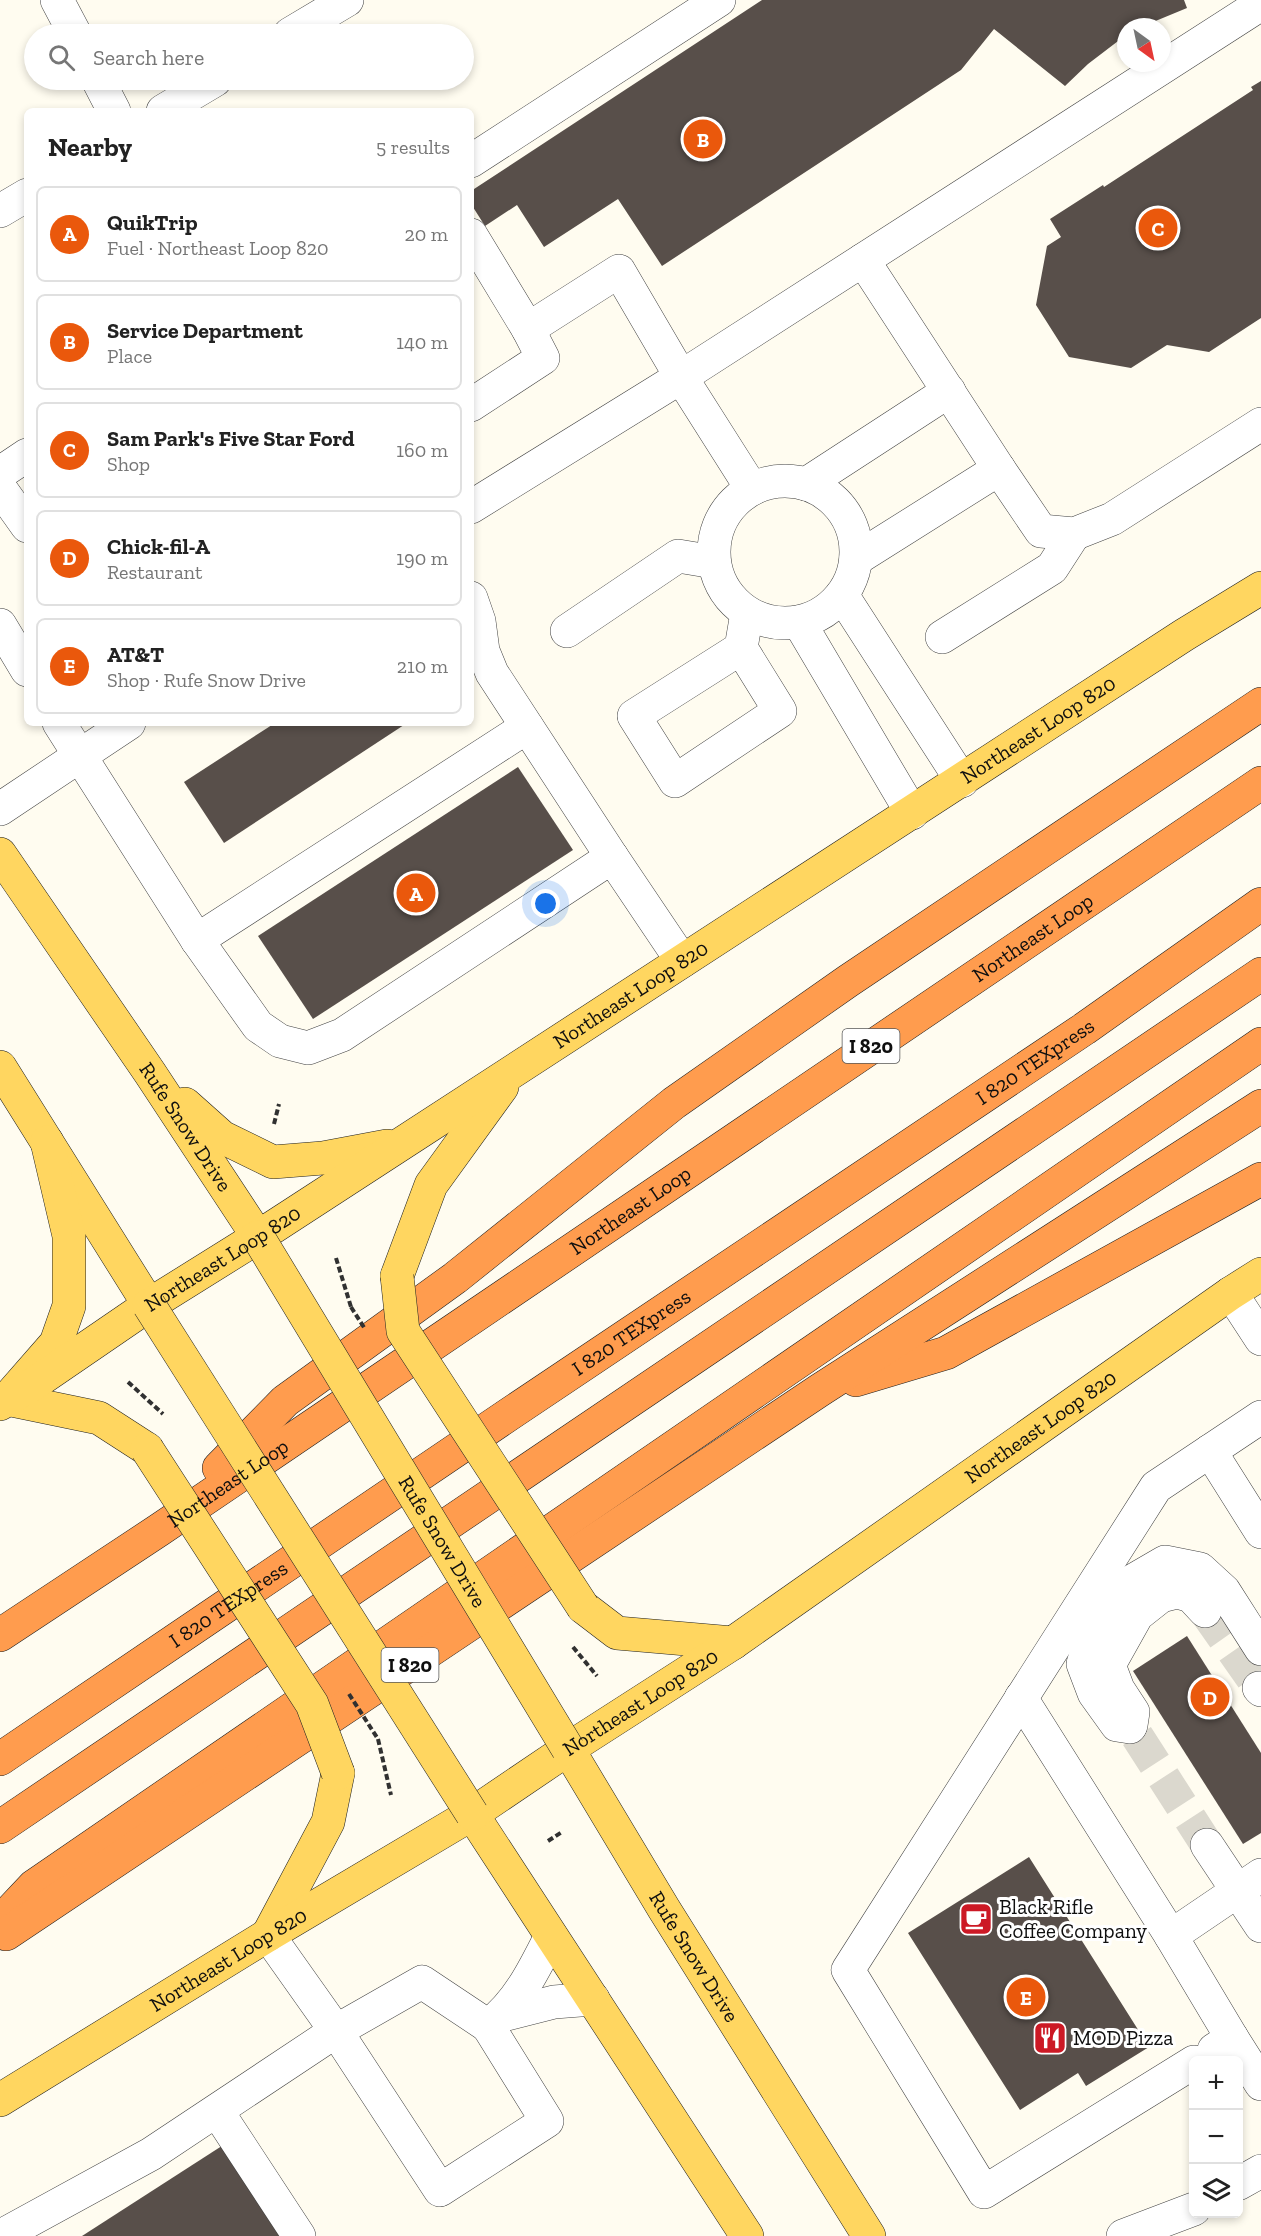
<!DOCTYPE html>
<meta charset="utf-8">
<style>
body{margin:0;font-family:"Zilla Slab",serif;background:#f6f6f6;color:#222}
.controls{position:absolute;right:18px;bottom:18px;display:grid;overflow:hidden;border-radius:9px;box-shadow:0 3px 9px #0003}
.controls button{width:54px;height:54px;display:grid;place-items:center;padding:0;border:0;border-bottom:2px solid #e0e0e0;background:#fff;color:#222;font:30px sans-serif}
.compass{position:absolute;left:1117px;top:18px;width:54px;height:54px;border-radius:50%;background:#fff;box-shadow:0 3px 9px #0003;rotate:147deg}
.you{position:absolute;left:546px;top:904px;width:21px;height:21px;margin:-15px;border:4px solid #fff;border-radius:50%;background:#1a73e8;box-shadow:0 0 0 9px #1a73e833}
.badge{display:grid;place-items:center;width:39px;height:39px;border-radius:50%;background:#ea580c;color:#fff;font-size:20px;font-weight:700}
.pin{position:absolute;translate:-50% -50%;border:3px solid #fff;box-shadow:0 2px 6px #0006}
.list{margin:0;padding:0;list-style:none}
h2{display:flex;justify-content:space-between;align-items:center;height:78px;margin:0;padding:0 24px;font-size:26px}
h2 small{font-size:20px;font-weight:400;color:#767676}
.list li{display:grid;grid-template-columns:39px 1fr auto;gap:18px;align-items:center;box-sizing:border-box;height:96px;margin:0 12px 12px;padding:0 12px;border:2px solid #e0e0e0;border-radius:9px}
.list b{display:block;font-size:22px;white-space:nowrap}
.list p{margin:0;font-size:20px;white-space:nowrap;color:#767676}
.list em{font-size:20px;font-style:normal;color:#767676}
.icon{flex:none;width:33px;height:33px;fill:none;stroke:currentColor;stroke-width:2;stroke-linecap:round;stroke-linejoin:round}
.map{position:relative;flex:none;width:1261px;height:2236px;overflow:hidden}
.search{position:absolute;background:#fff;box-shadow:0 3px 9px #0003;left:24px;top:24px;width:450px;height:66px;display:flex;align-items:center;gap:15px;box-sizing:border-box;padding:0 21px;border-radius:33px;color:#767676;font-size:22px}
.panel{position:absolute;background:#fff;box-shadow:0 3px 9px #0003;left:24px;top:108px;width:450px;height:618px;border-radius:9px}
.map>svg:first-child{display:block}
</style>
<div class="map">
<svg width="1261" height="2236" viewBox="0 0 1261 2236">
<rect width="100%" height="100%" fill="#fffcf0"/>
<g fill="#584f4a">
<polygon points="762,0 1184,0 1187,8 1141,27 1126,27 1126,35 1088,64 1065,86 994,29 961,70 662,266 618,199 544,247 517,205 485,226 471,204 471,191"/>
<polygon points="1261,81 1261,318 1209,352 1167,345 1131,368 1069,357 1036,305 1047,246 1061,237 1050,219 1103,185 1104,187 1253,90 1251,87"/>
<polygon points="275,723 407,723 224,843 184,782"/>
<polygon points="518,767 573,850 313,1019 258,936"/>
<polygon points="1187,1636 1261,1753 1261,1833 1243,1844 1133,1671"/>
<polygon points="1029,1857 1149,2047 1086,2086 1078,2073 1020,2110 908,1933"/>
<polygon points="228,2142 288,2236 82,2236"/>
</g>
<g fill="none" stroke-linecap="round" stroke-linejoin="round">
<g stroke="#dbd8ce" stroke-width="33" stroke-dasharray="33 16" stroke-linecap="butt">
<polyline points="1205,1611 1259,1688"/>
<polyline points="1137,1736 1207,1845"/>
</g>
<defs>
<g id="minor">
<polyline points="57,0 75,34"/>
<polyline points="290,34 347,0"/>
<polyline points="98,80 114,111"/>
<polyline points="163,111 215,80"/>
<polyline points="471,161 719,0"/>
<polyline points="0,211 27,195"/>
<polyline points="471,235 528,329 543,358 471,405"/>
<polyline points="863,260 999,469"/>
<polyline points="528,329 619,271 681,377 1261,4"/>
<polyline points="0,473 27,455"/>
<circle cx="785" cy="552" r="71"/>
<polyline points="806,484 949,391"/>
<polyline points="0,488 27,526"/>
<polyline points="471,507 681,377 752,489"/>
<polyline points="856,559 999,469 1041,531 1074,534 1112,519 1261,424"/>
<polyline points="842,595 962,781"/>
<polyline points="471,598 479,621 483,651 492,673 612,857"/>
<polyline points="799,622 912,813"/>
<polyline points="0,625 27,670"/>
<polyline points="567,631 678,556 714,562"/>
<polyline points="942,637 1052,568 1074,534"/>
<polyline points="741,648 780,711 675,781 634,716 741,648 747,613"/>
<polyline points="59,723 197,940 258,1026 280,1041 308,1048 342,1035 612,857 682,961"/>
<polyline points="0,809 129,723"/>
<polyline points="197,940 527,727"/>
<polyline points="1231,1293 1261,1339"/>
<polyline points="1210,1451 1261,1532"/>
<polyline points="1259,1688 1261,1690"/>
<polyline points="1021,1698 1171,1936 1261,1875"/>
<polyline points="1131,1725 1133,1712 1118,1689 1109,1665 1137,1615 1161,1596 1177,1592 1191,1596 1205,1611"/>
<polyline points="1130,1727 1117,1725 1094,1693 1083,1664 1093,1632 1134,1580 1165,1562 1200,1569 1224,1591 1261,1649"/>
<polyline points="1207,1845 1261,1926"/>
<path d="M268 1935 336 2031 422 1982 488 2026C518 2003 534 1970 551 1936"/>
<polyline points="1171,1936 1232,2038"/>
<polyline points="503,2015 554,2002 593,1999"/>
<polyline points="1214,2050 1232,2038 1261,2084"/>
<polyline points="1194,2062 984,2192 848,1970 1156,1487 1261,1417"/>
<polyline points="217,2111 299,2236"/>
<polyline points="1238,2184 1261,2171"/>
<polyline points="1,2236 151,2154 336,2031 440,2190 547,2121 488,2026"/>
<polyline points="1123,2236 1194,2209"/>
</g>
<g id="major">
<path id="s1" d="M0 854 150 1073 258 1237"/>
<polyline points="0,1067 149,1305"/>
<polyline points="185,1104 222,1137 273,1162 323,1158 387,1146"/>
<polyline points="47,1142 69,1236 69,1306 56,1343 7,1399 99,1418 147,1449"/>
<polyline points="397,1276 431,1185 502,1087"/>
<path id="s2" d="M0 1404 38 1381 149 1305 258 1237 1184 635 1261 588"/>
<polyline points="583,1607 617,1633 733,1643"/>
<path id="s3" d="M568 1749 664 1909 869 2236"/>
<polyline points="472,1814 747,2236"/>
<polyline points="268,1935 328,1822 338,1773"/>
<path id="s4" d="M0 2100 268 1935 472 1814 568 1749 733 1643 1231 1293 1261 1274"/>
</g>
<g id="highway">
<polyline points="856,1380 946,1353 1261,1179"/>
<polyline points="219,1468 285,1401 455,1278 674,1103 848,981 1261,704"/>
<path id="s5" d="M0 1635 159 1530 1261 783"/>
<path id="s6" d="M0 1759 508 1415 1084 1029 1261 904"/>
<polyline points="0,1827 1261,974"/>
<polyline points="0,1922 34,1886 1261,1044"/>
<polyline points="6,1934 820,1390 1261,1106"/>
</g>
</defs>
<use href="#minor" stroke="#424242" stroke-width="34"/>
<use href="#major" stroke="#202020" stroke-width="34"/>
<use href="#highway" stroke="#202020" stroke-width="34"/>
<g stroke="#313131" stroke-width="4" stroke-dasharray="6 3" stroke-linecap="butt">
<polyline points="274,1124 279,1104"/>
<polyline points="336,1258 351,1307"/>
<polyline points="128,1382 163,1414"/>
<polyline points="573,1647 597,1676"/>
<polyline points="378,1739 391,1795"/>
<polyline points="548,1841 562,1832"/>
</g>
<use href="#minor" stroke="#fff" stroke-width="33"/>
<use href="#major" stroke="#ffd660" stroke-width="33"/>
<use href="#highway" stroke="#ff9c4e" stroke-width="33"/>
<defs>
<g id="major-bridge">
<path id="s7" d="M258 1237 568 1749"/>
<polyline points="397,1276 403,1331 583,1607"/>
<polyline points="149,1305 472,1814"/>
<polyline points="147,1449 312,1704 338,1773"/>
</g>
</defs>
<use href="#major-bridge" stroke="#202020" stroke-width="34" stroke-linecap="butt"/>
<g stroke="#313131" stroke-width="4" stroke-dasharray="6 3" stroke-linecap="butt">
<polyline points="351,1307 365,1329"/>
<polyline points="349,1694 378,1739"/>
</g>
<use href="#major-bridge" stroke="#ffd660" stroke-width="33"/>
</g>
<defs>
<symbol id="cafe-square" viewBox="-11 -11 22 22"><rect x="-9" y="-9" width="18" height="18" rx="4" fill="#cc1925" stroke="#fff"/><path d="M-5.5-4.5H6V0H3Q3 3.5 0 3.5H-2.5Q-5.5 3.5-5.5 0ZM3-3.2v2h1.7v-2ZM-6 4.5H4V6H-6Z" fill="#fff"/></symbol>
<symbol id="restaurant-square" viewBox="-11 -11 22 22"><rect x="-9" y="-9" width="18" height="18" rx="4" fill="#cc1925" stroke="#fff"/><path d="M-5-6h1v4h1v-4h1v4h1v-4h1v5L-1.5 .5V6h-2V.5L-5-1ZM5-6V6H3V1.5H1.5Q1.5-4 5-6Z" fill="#fff"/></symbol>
</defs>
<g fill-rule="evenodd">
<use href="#cafe-square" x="957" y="1900" width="38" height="38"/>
<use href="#restaurant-square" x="1031" y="2019" width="38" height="38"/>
</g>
<g text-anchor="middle" stroke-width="6" stroke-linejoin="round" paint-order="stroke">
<g fill="#fff" stroke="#575757" stroke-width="1.5">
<rect x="842.5" y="1029" width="57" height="34" rx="4.5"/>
<rect x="381.5" y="1648" width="57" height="34" rx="4.5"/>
</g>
<g font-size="20" font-weight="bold" fill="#0f0f0f">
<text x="871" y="1053">I 820</text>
<text x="410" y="1672">I 820</text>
</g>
<g font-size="21" fill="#0f0f0f" stroke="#fff">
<text dy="7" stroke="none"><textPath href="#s2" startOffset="1238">Northeast Loop 820</textPath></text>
<text dy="7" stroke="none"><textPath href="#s5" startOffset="1246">Northeast Loop</textPath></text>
<text dy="7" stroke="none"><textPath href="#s2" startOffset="752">Northeast Loop 820</textPath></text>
<text dy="7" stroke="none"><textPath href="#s6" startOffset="1248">I 820 TEXpress</textPath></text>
<text dy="7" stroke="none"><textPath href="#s1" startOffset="330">Rufe Snow Drive</textPath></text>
<text dy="7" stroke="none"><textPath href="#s5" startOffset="760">Northeast Loop</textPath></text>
<text dy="7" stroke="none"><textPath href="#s2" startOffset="266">Northeast Loop 820</textPath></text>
<text dy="7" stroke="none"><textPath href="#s6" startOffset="762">I 820 TEXpress</textPath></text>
<text dy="7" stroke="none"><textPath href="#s4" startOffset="1240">Northeast Loop 820</textPath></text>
<text dy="7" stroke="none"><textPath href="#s5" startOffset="274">Northeast Loop</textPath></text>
<text dy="7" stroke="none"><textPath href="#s7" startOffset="356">Rufe Snow Drive</textPath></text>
<text dy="7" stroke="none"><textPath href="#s6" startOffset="276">I 820 TEXpress</textPath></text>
<text dy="7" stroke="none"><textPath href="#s4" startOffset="754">Northeast Loop 820</textPath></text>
<text dy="7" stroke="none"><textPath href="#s3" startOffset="243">Rufe Snow Drive</textPath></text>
<text dy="7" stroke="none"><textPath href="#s4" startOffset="268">Northeast Loop 820</textPath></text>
</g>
<g font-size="21" fill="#0f0f0f" stroke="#fff" text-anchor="start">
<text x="999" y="1914">Black Rifle<tspan x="999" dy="24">Coffee Company</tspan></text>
<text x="1073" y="2045">MOD Pizza</text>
</g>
</g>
</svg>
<div class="controls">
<button>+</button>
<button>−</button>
<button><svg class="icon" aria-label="layers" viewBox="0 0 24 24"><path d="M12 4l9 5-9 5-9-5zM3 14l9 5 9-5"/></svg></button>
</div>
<svg class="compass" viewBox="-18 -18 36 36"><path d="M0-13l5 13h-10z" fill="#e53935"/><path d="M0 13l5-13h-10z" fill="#767676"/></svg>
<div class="you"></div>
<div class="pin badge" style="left:416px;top:893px">A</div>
<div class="pin badge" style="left:703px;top:139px">B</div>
<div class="pin badge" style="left:1158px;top:228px">C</div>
<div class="pin badge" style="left:1210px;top:1697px">D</div>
<div class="pin badge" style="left:1026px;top:1997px">E</div>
<div class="search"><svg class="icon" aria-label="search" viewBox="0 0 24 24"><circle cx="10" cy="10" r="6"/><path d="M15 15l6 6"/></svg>Search here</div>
<section class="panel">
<h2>Nearby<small>5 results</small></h2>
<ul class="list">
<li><span class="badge">A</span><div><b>QuikTrip</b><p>Fuel · Northeast Loop 820</p></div><em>20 m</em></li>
<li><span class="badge">B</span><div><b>Service Department</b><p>Place</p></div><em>140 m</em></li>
<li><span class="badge">C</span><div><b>Sam Park's Five Star Ford</b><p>Shop</p></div><em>160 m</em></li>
<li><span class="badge">D</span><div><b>Chick-fil-A</b><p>Restaurant</p></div><em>190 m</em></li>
<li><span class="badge">E</span><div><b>AT&amp;T</b><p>Shop · Rufe Snow Drive</p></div><em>210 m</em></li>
</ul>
</section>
</div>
